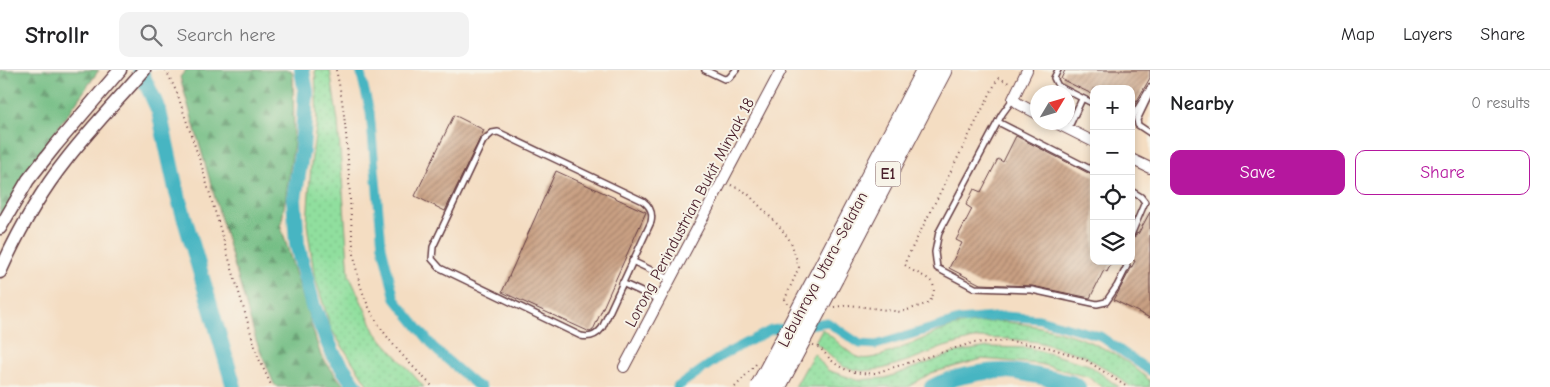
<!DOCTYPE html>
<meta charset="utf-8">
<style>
body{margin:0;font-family:"Comic Neue",sans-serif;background:#f2f2f2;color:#202124}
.controls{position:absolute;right:15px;top:15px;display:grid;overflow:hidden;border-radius:10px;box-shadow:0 2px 8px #0003}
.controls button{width:45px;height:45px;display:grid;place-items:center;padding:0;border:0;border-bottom:1px solid #e0e0e0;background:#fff;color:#202124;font:25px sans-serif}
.compass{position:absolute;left:1030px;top:15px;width:45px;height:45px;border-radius:50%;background:#fff;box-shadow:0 2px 8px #0003;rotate:52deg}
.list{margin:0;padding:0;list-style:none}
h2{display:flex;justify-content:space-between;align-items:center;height:65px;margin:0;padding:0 20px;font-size:21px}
h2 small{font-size:16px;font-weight:400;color:#757577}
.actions{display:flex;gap:10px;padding:15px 20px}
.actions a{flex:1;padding:11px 0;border:1px solid #b5179e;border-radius:10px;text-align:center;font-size:18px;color:#b5179e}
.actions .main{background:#b5179e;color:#fff}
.icon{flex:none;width:28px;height:28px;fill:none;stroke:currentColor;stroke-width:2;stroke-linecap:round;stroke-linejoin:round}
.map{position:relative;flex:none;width:1150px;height:317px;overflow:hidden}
header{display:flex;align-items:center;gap:30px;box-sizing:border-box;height:70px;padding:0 25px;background:#fff;border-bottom:1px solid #e0e0e0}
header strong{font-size:24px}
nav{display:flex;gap:28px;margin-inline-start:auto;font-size:18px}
.search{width:350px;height:45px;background:#f2f2f2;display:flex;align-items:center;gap:12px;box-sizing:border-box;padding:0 18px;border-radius:10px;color:#757577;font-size:19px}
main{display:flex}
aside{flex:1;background:#fff}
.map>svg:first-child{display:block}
</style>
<header>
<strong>Strollr</strong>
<div class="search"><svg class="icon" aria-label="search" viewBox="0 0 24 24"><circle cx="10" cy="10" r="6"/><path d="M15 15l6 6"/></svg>Search here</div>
<nav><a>Map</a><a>Layers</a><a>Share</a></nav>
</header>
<main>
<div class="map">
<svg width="1150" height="317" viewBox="0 0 1150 317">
<defs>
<pattern id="grass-dots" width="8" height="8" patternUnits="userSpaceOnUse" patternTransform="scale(1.25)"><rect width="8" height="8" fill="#90df9e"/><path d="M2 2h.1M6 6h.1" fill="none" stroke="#7ebf88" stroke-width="1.8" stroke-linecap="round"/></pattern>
<pattern id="forest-firs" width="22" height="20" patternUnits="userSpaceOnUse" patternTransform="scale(1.25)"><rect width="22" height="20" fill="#74be85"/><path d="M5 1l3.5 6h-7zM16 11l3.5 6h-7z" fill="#619a6d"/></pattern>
<pattern id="building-hatch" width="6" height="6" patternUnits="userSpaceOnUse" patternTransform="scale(1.25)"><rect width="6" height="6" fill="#c9a083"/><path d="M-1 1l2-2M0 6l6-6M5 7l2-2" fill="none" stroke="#a5826b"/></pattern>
</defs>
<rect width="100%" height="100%" fill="#f7f3e8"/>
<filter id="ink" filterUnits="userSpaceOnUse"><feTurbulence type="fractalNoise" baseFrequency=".02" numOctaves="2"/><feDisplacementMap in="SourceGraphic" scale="10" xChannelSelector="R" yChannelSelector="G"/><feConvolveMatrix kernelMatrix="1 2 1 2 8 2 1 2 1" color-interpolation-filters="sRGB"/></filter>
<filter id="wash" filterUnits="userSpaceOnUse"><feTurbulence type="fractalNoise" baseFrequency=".0096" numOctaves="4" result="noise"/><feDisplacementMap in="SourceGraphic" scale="20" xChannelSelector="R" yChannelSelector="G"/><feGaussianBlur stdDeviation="1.12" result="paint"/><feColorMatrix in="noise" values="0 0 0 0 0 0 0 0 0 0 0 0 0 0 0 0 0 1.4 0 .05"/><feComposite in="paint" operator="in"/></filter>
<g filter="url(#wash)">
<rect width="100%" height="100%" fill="#f4ddc2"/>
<g fill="url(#grass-dots)" stroke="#6d7f64">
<polygon points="315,0 330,0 338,52 349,205 376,263 424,317 369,317 331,259 314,204 307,154 311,94 317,50"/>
<path d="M998 251C1053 256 1109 271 1150 311V317H1131L1110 301 1083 285 1038 272 1009 269 977 268 944 277 910 290 882 299 862 301 844 297 815 272 822 259C834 267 848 285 861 288 878 293 935 261 955 256 969 253 984 253 998 251Z"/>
<polygon points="989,277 1030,278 1089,295 1119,317 1102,317 1088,307 1040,294 982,289 931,303 908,317 795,317 814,283 827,300 857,310 886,308 957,282"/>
</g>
<g fill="url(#forest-firs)" stroke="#5f6e58">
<polygon points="0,0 99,0 26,103 0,151"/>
<polygon points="186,0 291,0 293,4 294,73 281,157 321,286 345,317 277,317 274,314 256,270 180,7"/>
</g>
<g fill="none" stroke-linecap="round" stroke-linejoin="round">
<g stroke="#47b5c2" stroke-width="9">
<polyline points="360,0 370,42 382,176 395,229 437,281 475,314 482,317"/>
<polyline points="809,255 827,252 860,274 876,275 959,250 1005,246 1039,249 1100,266 1150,301"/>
<polyline points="677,317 723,285 771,260 792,257"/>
</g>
<g stroke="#47b5c2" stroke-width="16">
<polyline points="140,0 159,41 176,119 234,317"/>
<polyline points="302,0 306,22 302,80 294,129 297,174 313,236 333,284 356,317"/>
<path d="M932 317C953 306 994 298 1017 302 1035 305 1053 309 1071 313L1078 317"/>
</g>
</g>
<g id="blocks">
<g fill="url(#building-hatch)">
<polygon points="1065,0 1150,0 1150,8 1131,41 1131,19 1094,19 1094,25 1061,9"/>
<polygon points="454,45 484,60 445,141 415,126"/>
<polygon points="1016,66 1094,106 1094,191 1112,191 1107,202 1104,200 1090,228 1032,216 980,214 949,198 962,173 956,170 972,139 966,135 974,119 981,122 998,89 1003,92"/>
<polygon points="556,101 646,142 593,260 590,262 502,222"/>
<polygon points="1150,142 1150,248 1114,230 1135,191 1131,189 1131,169 1134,168 1137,163 1138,164"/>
</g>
</g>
</g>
<g filter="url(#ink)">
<use href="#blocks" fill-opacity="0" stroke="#643c42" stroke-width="1"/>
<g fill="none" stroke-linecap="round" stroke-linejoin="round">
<defs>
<g id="service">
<polyline points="705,0 724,9 729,8 736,0"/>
<polyline points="1058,0 1054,8 1058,16 1094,34"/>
<polyline points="1150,23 1137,50 1138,55 1150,63"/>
<polyline points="1013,29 1002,44 939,162 935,182 937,198 975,218 1032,220 1097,234 1106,232 1117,216 1127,196 1125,191"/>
<polyline points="1131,50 1150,18"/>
<polyline points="998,52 1094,101"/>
<polyline points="1068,59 1082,29"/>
<path d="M498 62 643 131C651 137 653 143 651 152L602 258C596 266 590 268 581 266L440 198 432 189 433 177 483 71 492 63Z"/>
<polyline points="1131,121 1141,127 1145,132 1131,165"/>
<polyline points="632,191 670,209"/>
<polyline points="622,213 659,230"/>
</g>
<g id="minor">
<polyline points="1027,0 1013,29 1019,34 1038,44"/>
<polyline points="1054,52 1094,72"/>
<polyline points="1131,89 1150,98"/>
<polyline points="624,297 781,0"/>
</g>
<g id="tertiary">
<polyline points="0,158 28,110 55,76 120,0"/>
<path d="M0 202C18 162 39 124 66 90 90 59 118 30 144 0"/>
</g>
<g id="motorway">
<polyline points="822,200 926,0"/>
<polyline points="834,207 942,0"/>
</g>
</defs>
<use href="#service" stroke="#643c42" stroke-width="8"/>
<use href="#minor" stroke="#643c42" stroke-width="12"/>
<use href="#tertiary" stroke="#643c42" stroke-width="15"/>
<use href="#motorway" stroke="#643c42" stroke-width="21"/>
<g stroke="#643c42" stroke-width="2" stroke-dasharray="1 4" stroke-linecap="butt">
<polyline points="166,0 177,23 201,94 258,287 272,317"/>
<path d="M336 0C346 42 348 86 350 129 352 160 352 193 363 223 376 260 405 289 433 317"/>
<polyline points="731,115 747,123 779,156 791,172 799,197 785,229 788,234"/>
<path d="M834 237 850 235 901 242 929 233C945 206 918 208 905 195L906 190 996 12 999 8 1011 14"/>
<path d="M813 275C821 277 825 284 831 290 844 302 858 304 875 303L972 273 1011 271 1051 278 1086 290 1127 317"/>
<polyline points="735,317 757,293"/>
</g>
<use href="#service" stroke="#fff" stroke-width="5"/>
<use href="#minor" stroke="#fff" stroke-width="10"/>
<use href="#tertiary" stroke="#fff" stroke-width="12"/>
<use href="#motorway" stroke="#fff" stroke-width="19"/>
<defs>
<g id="motorway-bridge">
<polyline points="760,317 822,200"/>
<polyline points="776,317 834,207"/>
</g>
</defs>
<use href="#motorway-bridge" stroke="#643c42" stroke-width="21" stroke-linecap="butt"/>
<use href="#motorway-bridge" stroke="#fff" stroke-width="19"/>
</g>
</g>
<g text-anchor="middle" stroke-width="4" stroke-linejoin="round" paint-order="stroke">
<rect fill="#f7f3e8" stroke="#7e5f64" stroke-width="1" x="875.5" y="91.5" width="25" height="25" rx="4"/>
<g font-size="15" font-weight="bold" fill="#4a1f2b">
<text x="888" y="109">E1</text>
</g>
<g font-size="16" fill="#4a1f2b" stroke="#f7f3e8">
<text transform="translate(689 142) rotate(-62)" y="6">Lorong Perindustrian Bukit Minyak 18</text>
<text transform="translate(822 199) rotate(-62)" y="6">Lebuhraya Utara–Selatan</text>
</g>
</g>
</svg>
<div class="controls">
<button>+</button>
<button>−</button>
<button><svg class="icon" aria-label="locate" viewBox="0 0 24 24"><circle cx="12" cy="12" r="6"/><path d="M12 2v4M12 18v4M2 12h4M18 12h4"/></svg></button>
<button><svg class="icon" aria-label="layers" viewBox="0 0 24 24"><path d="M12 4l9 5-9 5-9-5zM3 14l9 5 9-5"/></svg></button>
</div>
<svg class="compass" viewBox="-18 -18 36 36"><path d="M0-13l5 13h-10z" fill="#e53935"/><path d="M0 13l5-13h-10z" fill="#757577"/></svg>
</div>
<aside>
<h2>Nearby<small>0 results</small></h2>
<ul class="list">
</ul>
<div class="actions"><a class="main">Save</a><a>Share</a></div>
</aside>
</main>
